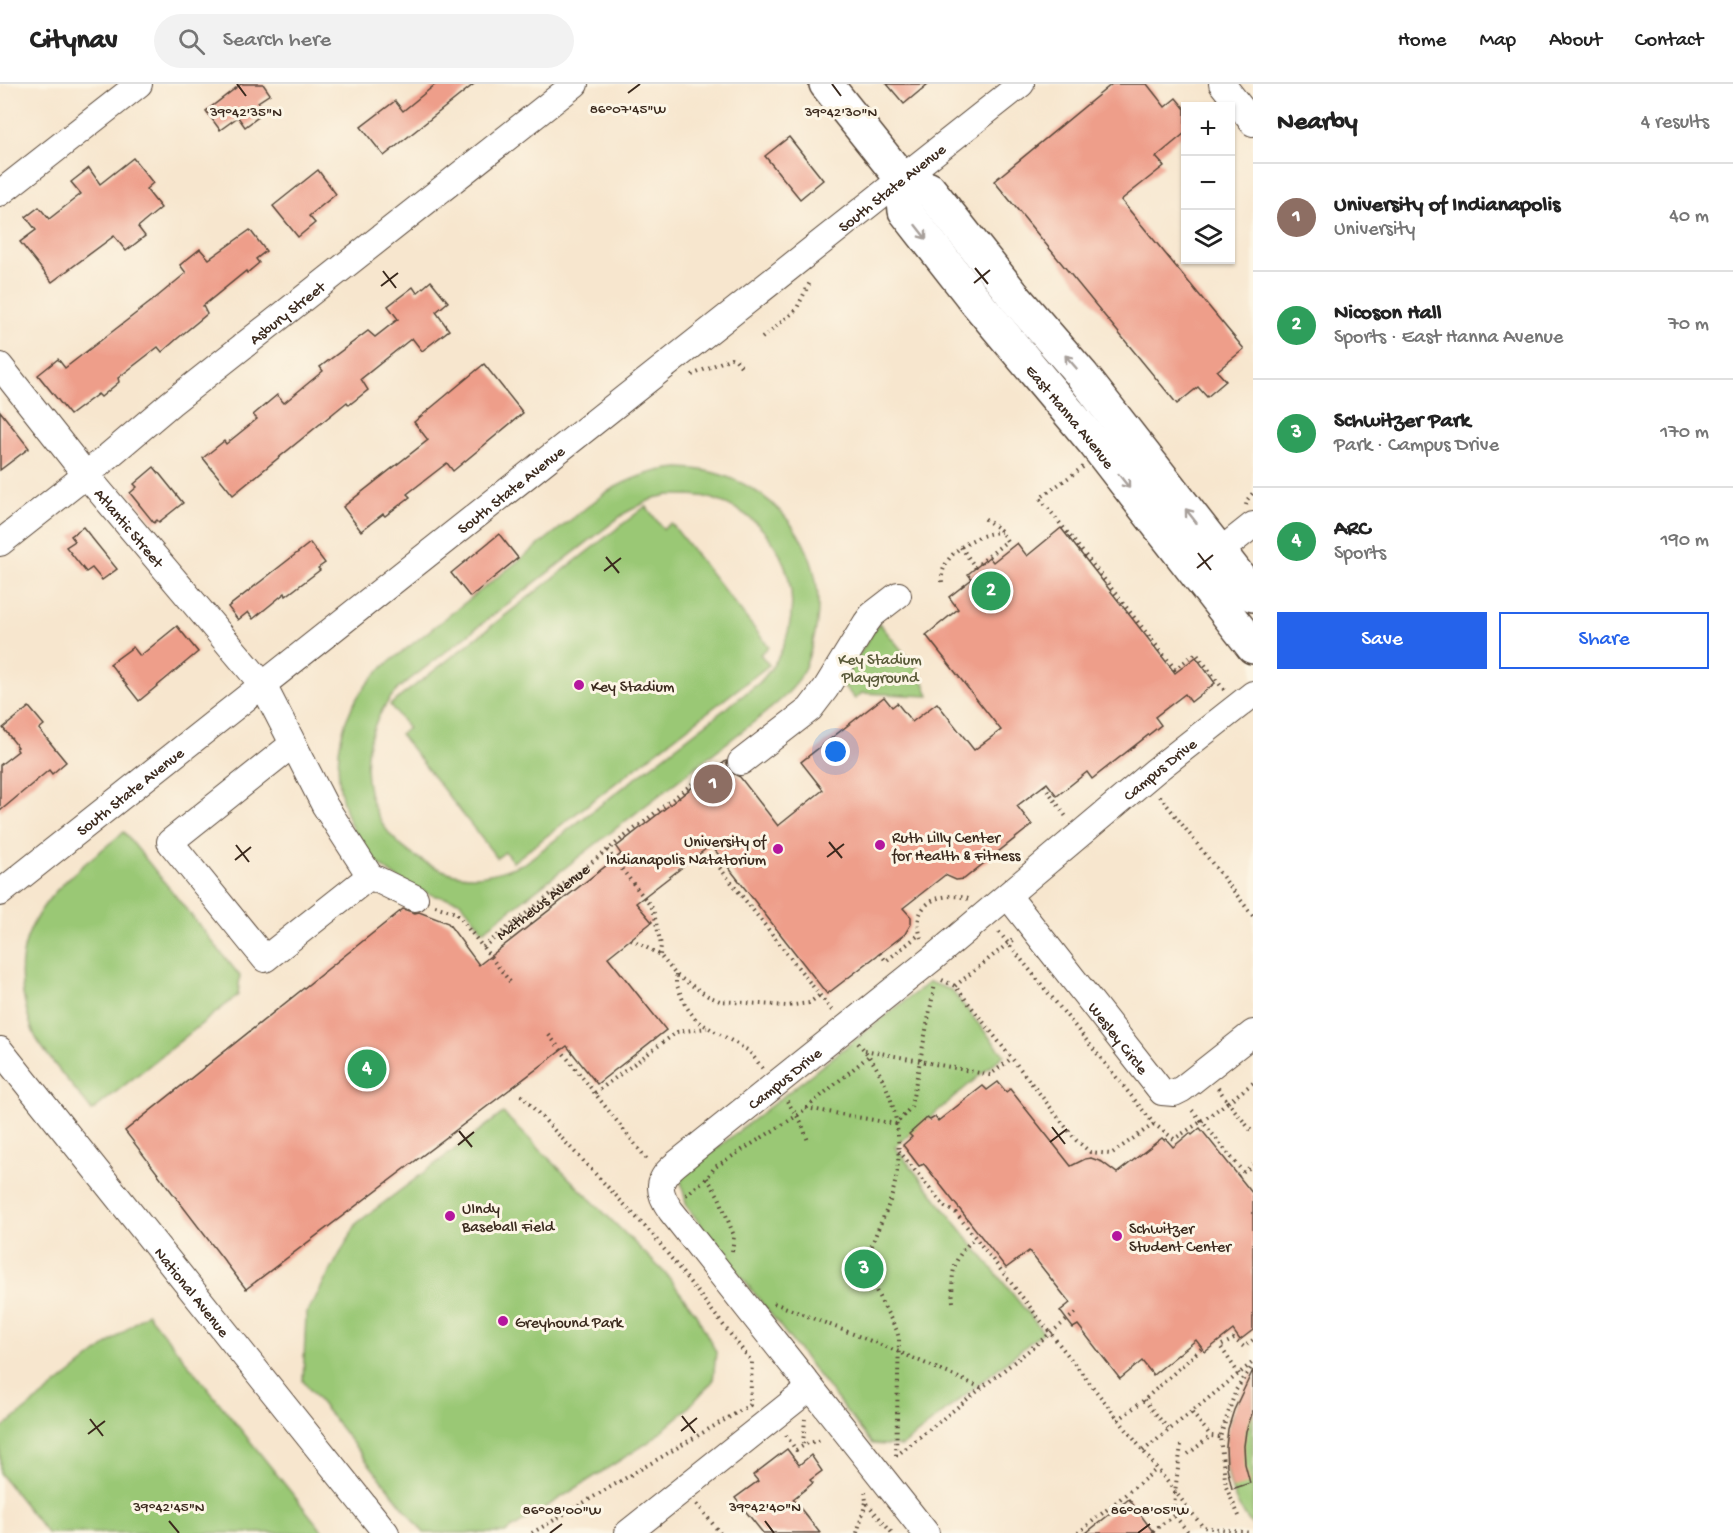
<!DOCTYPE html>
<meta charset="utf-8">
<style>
body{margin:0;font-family:"Gochi Hand",sans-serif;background:#f2f2f2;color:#222}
.controls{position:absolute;right:18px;top:18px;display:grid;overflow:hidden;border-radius:0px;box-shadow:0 2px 4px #0004}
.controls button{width:54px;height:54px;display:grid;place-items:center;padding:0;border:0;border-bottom:2px solid #e0e0e0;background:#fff;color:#222;font:30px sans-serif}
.you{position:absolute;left:836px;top:668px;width:21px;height:21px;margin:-15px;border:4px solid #fff;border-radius:50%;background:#1a73e8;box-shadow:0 0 0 9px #1a73e833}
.badge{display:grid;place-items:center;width:39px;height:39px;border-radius:50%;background:#2563eb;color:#fff;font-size:20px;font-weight:700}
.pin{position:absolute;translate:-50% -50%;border:3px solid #fff;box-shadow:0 2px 6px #0006}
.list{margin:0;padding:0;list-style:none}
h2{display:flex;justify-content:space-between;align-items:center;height:78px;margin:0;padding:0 24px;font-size:26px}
h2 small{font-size:20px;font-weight:400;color:#767676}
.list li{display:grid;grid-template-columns:39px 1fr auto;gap:18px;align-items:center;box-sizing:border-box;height:108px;padding:0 24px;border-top:2px solid #e0e0e0}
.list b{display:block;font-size:22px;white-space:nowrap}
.list p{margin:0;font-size:20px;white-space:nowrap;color:#767676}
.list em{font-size:20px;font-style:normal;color:#767676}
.actions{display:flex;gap:12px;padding:18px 24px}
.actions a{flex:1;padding:14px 0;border:2px solid #2563eb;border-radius:0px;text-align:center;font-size:21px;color:#2563eb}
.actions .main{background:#2563eb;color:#fff}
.icon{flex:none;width:33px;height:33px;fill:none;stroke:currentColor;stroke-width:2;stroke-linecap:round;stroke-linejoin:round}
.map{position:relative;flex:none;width:1253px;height:1449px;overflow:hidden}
header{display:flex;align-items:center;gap:36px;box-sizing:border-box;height:84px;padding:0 30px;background:#fff;border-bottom:2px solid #e0e0e0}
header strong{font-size:28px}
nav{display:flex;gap:33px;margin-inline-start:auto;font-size:21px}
.search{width:420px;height:54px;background:#f2f2f2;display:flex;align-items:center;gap:15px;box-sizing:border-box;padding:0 21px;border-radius:33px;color:#767676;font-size:22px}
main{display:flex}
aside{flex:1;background:#fff}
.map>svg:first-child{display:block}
</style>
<header>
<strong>Citynav</strong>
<div class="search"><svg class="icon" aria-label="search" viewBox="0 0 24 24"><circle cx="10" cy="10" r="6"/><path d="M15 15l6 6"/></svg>Search here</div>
<nav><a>Home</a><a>Map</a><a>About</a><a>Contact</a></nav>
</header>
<main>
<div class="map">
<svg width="1253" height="1449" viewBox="0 0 1253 1449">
<rect width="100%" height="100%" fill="#fcf5e5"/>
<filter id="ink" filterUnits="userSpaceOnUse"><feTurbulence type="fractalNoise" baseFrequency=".0167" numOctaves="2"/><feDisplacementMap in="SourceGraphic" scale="12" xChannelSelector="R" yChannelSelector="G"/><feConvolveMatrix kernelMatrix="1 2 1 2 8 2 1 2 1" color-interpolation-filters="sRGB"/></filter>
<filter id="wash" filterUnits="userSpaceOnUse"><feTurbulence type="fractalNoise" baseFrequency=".008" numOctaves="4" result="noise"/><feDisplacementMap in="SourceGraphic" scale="24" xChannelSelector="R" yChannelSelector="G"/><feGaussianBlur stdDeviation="1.35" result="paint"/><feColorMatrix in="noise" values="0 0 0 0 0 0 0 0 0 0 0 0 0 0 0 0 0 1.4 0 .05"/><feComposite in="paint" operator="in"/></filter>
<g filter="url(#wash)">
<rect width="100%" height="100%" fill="#f7e6ce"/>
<g fill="#9ac875" stroke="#6a794a" stroke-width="1.5" fill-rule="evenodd">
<path d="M679 384C772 386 839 470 812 561 809 573 805 585 799 595 789 611 773 622 759 634L483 847C477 840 467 823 460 818 454 814 441 814 433 811 414 805 393 793 378 779 337 741 327 673 352 623 360 607 370 595 383 583L605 409C628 395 651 386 679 384ZM668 411C683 411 698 410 713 415 794 440 818 538 759 599L525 779C509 785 493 791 476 792 457 793 439 786 423 777 357 742 348 657 399 604L625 429 654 414Z"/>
<polygon points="646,422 663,445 671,439 769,563 760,570 769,581 513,778 505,768 497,774 400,650 408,644 390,621"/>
<polygon points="879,539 920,588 929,612 862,609 855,615 841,599"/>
<path d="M124 748 240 892 238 911 92 1027C74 1003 52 980 36 954 29 941 26 924 23 910 10 831 71 791 124 748Z"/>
<polygon points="929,898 951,906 1004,971 895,1063 1043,1248 902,1362 872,1360 687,1123 680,1093"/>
<polygon points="503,1029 667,1191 696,1230 716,1268 713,1297 686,1326 649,1358 505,1449 424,1449 303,1297 306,1231 357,1139"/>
<polygon points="147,1229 324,1449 47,1449 0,1390 0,1346"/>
<path d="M1253 1294V1442C1248 1436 1243 1429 1239 1423 1218 1381 1223 1330 1253 1294Z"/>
</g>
<g id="blocks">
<g fill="#ee9e8a">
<polygon points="241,0 263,0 270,10 258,18 265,28 245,43 238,33 220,46 206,27"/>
<polygon points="436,0 474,0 384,72 361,43 395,17 403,27"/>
<polygon points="887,0 928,0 904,20"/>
<polygon points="1112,0 1147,0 1165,23 1176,14 1185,25 1185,49 1156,73 1164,82 1121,116 1244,265 1217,287 1226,297 1207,313 1198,303 1177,320 994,97"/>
<polygon points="789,53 823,96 800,115 765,72"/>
<polygon points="133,74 153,99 146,105 161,124 138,143 145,152 126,167 114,152 52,198 20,158 36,146 26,133 39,123 49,135 81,110 71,98 89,84 100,100"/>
<polygon points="318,86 336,110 309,132 315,139 298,153 273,122"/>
<polygon points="250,146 266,167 256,175 259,179 247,189 246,187 203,222 207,230 178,254 162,268 158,263 118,294 119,298 101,313 98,310 70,331 38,291 58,275 65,284 152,217 186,189 180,181 200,165 209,175"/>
<polygon points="431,197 448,218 436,228 449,246 422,267 412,254 361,295 368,306 349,321 347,318 233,411 203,374 224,357 226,360 257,335 253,331 277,311 284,319 323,287 320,283 368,247 375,253 398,235 388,222 413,203 417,209"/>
<polygon points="484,280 523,329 453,387 447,379 407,410 410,413 385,432 383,430 361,447 343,423 428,356 414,338"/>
<polygon points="0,327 29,364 0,386"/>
<polygon points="154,383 183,419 159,438 157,436 154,439 130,409 137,403 134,400"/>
<polygon points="83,443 117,485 102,496 92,484 86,488 66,463 75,457 71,452"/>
<polygon points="1061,444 1175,589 1196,573 1215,599 1191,618 1185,610 1155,633 1161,641 1092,695 1087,688 1057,712 1047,699 1017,722 1032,741 964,795 956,796 945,791 903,824 911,833 911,840 905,850 827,910 711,761 636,819 652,838 608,873 666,946 597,1000 567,962 246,1205 125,1047 403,825 415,829 419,828 448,839 479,881 621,770 616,763 726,677 730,688 740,693 778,742 823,706 801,678 884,613 892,623 897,619 912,638 937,619 974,666 1001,646 926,551 958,525 949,513 972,495 968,490 989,473 993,478 1017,459 1027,472"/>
<polygon points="499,450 518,474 470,513 451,489"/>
<polygon points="310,459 325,479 318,484 320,486 286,512 285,509 253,535 248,528 238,536 228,523"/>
<polygon points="177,542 198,568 139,617 110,580 133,563 140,572"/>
<polygon points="29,623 44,641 39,645 66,678 52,690 49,686 0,727 0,681 18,667 16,664 18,663 3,644"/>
<polygon points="998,998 1006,1008 1010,1005 1071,1082 1085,1075 1091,1074 1102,1078 1117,1089 1162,1054 1164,1056 1166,1055 1173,1063 1190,1049 1192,1051 1200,1044 1253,1110 1253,1246 1240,1256 1233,1246 1205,1268 1196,1256 1153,1291 1142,1277 1120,1295 1078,1241 1073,1244 1060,1227 1070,1219 1029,1167 1006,1184 924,1080 919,1082 903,1061 912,1053 909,1050 927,1034 930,1036 935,1033 938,1037 983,1002 987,1006"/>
<polygon points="1253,1286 1253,1327 1246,1347 1244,1362 1245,1380 1250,1399 1232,1405 1227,1383 1226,1363 1228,1345 1234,1326"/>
<polygon points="787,1365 799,1381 811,1371 822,1387 810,1396 813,1399 793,1415 820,1449 763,1449 735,1414 758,1397 753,1391"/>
<polygon points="1129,1415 1154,1449 1086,1449"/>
</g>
</g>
</g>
<g filter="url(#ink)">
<use href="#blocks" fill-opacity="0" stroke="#574638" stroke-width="1.5"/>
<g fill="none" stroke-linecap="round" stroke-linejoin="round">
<defs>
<g id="minor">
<polyline points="1222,0 1253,39"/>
<polyline points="0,109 139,0"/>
<path id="s2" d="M0 282 86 391 263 601 325 722 370 792 415 814"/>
<path id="s3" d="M0 459 86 391 171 319 575 0"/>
<polyline points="1219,468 1253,441"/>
<polyline points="293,660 170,758 265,875 370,792"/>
<polyline points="741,678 810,625 826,604 866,539 872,531 898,511"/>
<path id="s4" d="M0 809 1021 0"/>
<path id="s5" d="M1008 812 1162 1008 1174 1009 1182 1005 1253 949"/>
<path id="s6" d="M0 966 386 1449"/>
<polyline points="628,1449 810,1304"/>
<path id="s7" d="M926 1449 671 1127C654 1103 659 1093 681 1076L933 874 1155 687 1253 610"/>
</g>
<g id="major">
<polyline points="826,0 902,95 929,105 1017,216 1082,291 1253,511"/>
<path id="s8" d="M902 95 905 127 977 219 1096 361 1253 563"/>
</g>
</defs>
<use href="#minor" stroke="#574638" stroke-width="28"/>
<use href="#major" stroke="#574638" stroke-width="36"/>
<g stroke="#574638" stroke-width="4" stroke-dasharray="1.5 4.5" stroke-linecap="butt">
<polyline points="762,254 796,226 810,198"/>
<polyline points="692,291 731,274 736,276 743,285"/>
<polyline points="1083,383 1040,414 1175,585 1196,569 1224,606"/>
<polyline points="1246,421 1247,416 1253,409"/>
<polyline points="961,463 975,483 1007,457 1000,446 984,434"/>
<path d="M942 498C939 470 977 449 1001 448"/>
<polyline points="1044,701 1067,734"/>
<polyline points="1160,712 1253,832"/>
<polyline points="607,766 653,825 661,861 660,871"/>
<polyline points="716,779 833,928"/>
<polyline points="435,822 456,829 511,899"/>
<polyline points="999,848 1154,1040 1174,1055 1202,1037 1190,1024"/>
<path d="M921 854C919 847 917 837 920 830 927 812 955 808 970 816"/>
<polyline points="631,855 660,871 676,891 708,912 720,917 787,922 809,919 820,911"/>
<path id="s1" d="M483 863 719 679"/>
<polyline points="880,869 886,877 920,850"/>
<polyline points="676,891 676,899 685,921 697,937 749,967 763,985"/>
<polyline points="942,896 955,902 1076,1056 1090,1068 1111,1070 1154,1040"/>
<polyline points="955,902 1015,854"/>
<polyline points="549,951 649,1078"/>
<path d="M858 959C896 1000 908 1061 891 1114 884 1136 870 1155 869 1179 868 1199 888 1228 897 1247L899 1255 896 1372"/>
<polyline points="865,966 990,991 1012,974"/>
<polyline points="1253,999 1228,1018 1253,1049"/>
<polyline points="1218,1004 1228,1018 1202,1037 1243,1088"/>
<polyline points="595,1009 677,948 707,944"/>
<polyline points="521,1011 653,1151 752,1278 750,1321 532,1449"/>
<polyline points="787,1017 801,1038 808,1057"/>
<polyline points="806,1024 896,1040 911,1023 935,900"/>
<polyline points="899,1067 945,1123 956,1129 1203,1443 1251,1449"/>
<polyline points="1238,1092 1253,1081"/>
<polyline points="707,1094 719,1113 734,1152 732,1168"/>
<polyline points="686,1111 707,1094 715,1083 798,1031 870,971"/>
<path d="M953 1218C951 1189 952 1174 975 1154"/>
<polyline points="774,1219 899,1268 982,1304"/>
<polyline points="1239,1290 1220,1262 1234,1255 1244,1263 1253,1256"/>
<polyline points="1144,1316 1170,1347"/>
<polyline points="1192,1329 1211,1352"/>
<polyline points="1118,1336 1144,1316 1202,1264"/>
<polyline points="786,1351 796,1366 808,1359 823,1356"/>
<polyline points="803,1360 805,1335"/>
<polyline points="1181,1361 1175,1408 1174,1431 1189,1449"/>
<polyline points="1143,1367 1252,1279"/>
<polyline points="1188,1370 1211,1352 1220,1353"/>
<polyline points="896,1372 1077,1228"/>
<polyline points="865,1408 866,1418 892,1449"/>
<polyline points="697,1420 720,1449"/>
<polyline points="1239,1432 1226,1403 1220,1353 1236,1306 1253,1281"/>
<polyline points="1153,1447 1174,1431"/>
<polyline points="857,1449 866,1418"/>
<polyline points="1078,1449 1157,1385"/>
</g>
<use href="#minor" stroke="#fff" stroke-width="26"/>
<use href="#major" stroke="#fff" stroke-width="33"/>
</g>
<defs><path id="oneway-shaft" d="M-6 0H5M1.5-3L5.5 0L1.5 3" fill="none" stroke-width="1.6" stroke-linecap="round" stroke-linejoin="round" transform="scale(1.5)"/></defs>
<g stroke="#a79f9a">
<use href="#oneway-shaft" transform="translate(921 148) rotate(52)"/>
<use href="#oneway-shaft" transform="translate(1071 278) rotate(-131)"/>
<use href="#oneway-shaft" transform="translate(1124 397) rotate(52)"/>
<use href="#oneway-shaft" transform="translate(1191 432) rotate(-128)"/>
</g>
</g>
<path fill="none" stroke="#3b2a1e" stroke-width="2" d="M237 0 246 12M832 0 841 12M628 9 640 0M975 184 988 200M383 187 396 204M974 199 990 186M381 202 398 189M1198 469 1211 486M606 473 619 489M1197 484 1213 471M604 487 621 474M829 758 842 774M236 761 249 778M827 773 844 760M235 776 251 763M1052 1043 1065 1060M459 1047 472 1063M1050 1058 1067 1045M458 1061 474 1048M682 1332 695 1349M90 1335 103 1352M681 1347 697 1334M88 1350 105 1337M169 1437 179 1449M765 1437 774 1449M550 1449 562 1440M1138 1449 1150 1440"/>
<g fill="#b5179e" stroke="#fcf5e5" stroke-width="2">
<circle cx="579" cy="601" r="6"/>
<circle cx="880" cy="761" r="6"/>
<circle cx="778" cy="765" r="6"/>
<circle cx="450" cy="1132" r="6"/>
<circle cx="1117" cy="1152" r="6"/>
<circle cx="503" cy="1237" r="6"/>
</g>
<g text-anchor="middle" stroke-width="6" stroke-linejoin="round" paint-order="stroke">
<g font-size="16" fill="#3b2a1e" stroke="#fcf5e5">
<text dy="6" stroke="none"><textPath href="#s4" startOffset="1137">South State Avenue</textPath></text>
<text dy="6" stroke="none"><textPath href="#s3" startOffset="368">Asbury Street</textPath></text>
<text dy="6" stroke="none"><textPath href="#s8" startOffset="296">East Hanna Avenue</textPath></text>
<text dy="6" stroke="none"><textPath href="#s4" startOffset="651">South State Avenue</textPath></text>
<text dy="6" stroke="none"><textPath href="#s2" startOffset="207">Atlantic Street</textPath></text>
<text dy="6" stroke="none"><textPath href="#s7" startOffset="1090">Campus Drive</textPath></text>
<text dy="6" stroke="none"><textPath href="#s4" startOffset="165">South State Avenue</textPath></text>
<text dy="6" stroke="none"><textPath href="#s1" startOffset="75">Mathews Avenue</textPath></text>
<text dy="6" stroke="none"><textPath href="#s5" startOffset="180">Wesley Circle</textPath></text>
<text dy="6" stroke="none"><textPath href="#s7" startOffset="604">Campus Drive</textPath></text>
<text dy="6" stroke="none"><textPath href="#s6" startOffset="309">National Avenue</textPath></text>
</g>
<g font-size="16" fill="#585938" stroke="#fcf5e5">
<text x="880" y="580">Key Stadium<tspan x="880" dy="18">Playground</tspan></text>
</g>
<g font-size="16" fill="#3b2a1e" stroke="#fcf5e5" text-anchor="start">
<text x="591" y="607">Key Stadium</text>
<text x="892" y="758">Ruth Lilly Center<tspan x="892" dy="18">for Health &amp; Fitness</tspan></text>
<text x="766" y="762" text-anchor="end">University of<tspan x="766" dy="18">Indianapolis Natatorium</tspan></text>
<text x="462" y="1129">UIndy<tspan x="462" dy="18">Baseball Field</tspan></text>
<text x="1129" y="1149">Schwitzer<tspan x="1129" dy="18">Student Center</tspan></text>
<text x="515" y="1243">Greyhound Park</text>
</g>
</g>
<g font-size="15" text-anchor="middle" fill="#3b2a1e" stroke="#fcf5e5" stroke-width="6" stroke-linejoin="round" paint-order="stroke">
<text x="628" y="29">86°07'45"W</text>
<text x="246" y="32">39°42'35"N</text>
<text x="841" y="32">39°42'30"N</text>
<text x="169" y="1427">39°42'45"N</text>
<text x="765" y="1427">39°42'40"N</text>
<text x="562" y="1430">86°08'00"W</text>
<text x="1150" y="1430">86°08'05"W</text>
</g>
</svg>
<div class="controls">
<button>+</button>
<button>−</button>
<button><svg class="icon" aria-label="layers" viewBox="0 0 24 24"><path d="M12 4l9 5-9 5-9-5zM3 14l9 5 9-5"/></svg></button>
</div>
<div class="you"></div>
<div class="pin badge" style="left:713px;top:700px;background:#8d6e63">1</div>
<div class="pin badge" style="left:991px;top:507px;background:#2e9e5b">2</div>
<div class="pin badge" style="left:864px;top:1185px;background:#2e9e5b">3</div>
<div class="pin badge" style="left:367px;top:985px;background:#2e9e5b">4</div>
</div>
<aside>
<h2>Nearby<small>4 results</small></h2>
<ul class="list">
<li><span class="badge" style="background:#8d6e63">1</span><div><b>University of Indianapolis</b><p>University</p></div><em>40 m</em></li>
<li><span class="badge" style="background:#2e9e5b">2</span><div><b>Nicoson Hall</b><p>Sports · East Hanna Avenue</p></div><em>70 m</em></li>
<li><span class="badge" style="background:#2e9e5b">3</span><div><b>Schwitzer Park</b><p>Park · Campus Drive</p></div><em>170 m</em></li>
<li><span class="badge" style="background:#2e9e5b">4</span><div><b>ARC</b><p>Sports</p></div><em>190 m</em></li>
</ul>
<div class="actions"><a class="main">Save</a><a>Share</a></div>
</aside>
</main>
